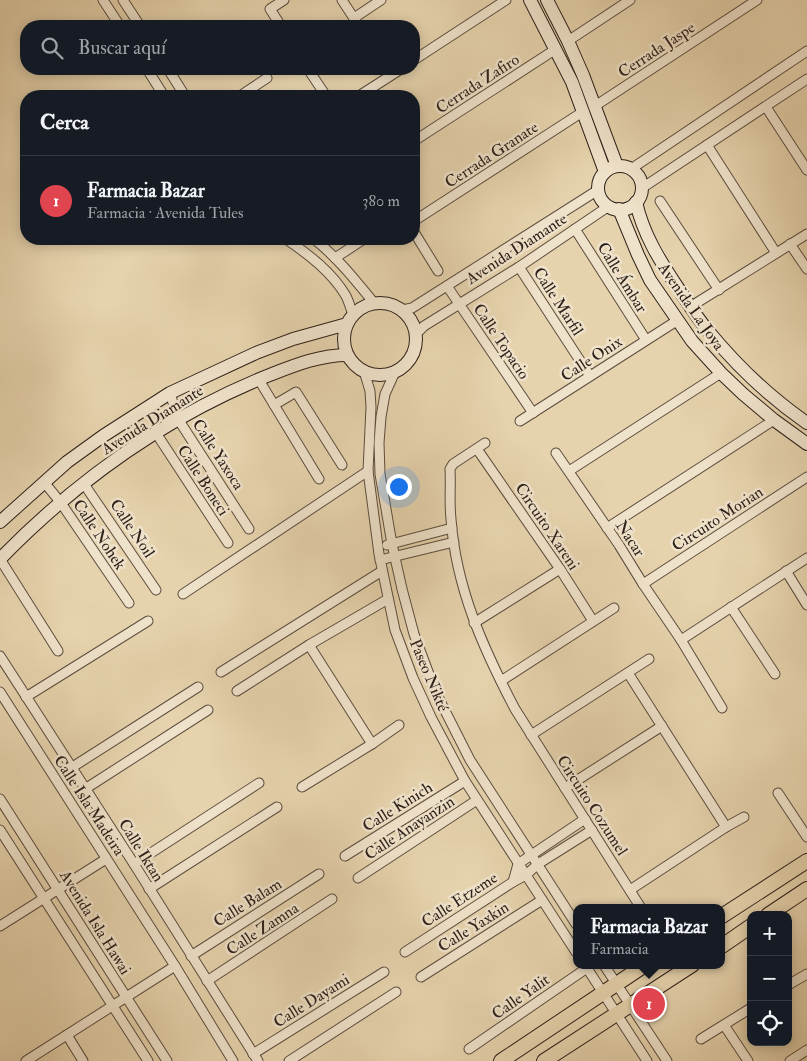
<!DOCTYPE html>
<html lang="es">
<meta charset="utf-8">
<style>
body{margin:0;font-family:"IM FELL Double Pica",serif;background:#242831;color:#f1f3f6}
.controls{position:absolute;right:15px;bottom:15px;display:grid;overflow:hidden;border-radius:10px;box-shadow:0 2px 12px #0003}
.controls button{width:45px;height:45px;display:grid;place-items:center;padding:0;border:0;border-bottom:1px solid #363941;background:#171b24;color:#f1f3f6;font:25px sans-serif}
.you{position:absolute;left:398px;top:486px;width:18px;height:18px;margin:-12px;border:4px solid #fff;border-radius:50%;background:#1a73e8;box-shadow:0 0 0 8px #1a73e833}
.badge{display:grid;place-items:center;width:32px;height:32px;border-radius:50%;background:#8c9099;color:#fff;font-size:16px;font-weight:700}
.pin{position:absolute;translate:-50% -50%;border:2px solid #fff;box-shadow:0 1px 5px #0006}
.popup{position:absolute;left:573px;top:904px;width:152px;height:65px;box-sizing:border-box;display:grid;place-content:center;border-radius:10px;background:#171b24;filter:drop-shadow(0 1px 4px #0005);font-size:16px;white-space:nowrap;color:#9ea1a6}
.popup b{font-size:19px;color:#f1f3f6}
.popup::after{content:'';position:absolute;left:50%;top:100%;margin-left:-10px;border:10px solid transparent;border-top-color:#171b24}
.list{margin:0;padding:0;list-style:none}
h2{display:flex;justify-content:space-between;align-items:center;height:65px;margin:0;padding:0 20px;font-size:21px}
h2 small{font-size:16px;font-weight:400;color:#9ea1a6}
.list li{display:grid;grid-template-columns:32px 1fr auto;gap:15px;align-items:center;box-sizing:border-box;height:90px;padding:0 20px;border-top:1px solid #363941}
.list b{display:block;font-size:19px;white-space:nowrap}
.list p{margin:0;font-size:16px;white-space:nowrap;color:#9ea1a6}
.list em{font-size:16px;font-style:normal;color:#9ea1a6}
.icon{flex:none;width:28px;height:28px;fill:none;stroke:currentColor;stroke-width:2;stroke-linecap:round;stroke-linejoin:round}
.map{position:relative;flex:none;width:807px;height:1061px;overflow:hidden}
.search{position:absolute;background:#171b24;box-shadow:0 2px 12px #0003;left:20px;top:20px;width:400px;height:55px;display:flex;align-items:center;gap:12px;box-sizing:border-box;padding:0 18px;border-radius:20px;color:#9ea1a6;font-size:19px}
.panel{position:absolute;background:#171b24;box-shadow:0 2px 12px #0003;left:20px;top:90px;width:400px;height:155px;border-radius:20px}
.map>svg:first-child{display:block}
</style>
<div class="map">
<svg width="807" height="1061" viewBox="0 0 807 1061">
<rect width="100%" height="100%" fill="#e6d3ad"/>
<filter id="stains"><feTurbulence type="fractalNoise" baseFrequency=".004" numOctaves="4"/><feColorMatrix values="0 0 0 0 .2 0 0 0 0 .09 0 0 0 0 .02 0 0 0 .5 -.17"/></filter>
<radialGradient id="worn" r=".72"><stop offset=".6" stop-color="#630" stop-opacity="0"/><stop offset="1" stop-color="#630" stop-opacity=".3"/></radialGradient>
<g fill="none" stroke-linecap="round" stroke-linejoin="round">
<defs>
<g id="street">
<polyline points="103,0 120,26"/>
<polyline points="123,0 140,26"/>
<polyline points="342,0 359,26"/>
<polyline points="354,18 381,0"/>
<polyline points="281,26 270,9 284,0"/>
<polyline points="568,41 630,0"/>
<polyline points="414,60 506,0"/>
<polyline points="147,69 164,96"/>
<polyline points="168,69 185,96"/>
<polyline points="308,69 326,96"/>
<polyline points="240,96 267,78"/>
<polyline points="359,96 401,69"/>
<polyline points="595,106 757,0"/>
<polyline points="766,107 807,170"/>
<polyline points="414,141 556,49"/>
<polyline points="707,145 776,253"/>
<polyline points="631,169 807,51"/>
<polyline points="642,188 807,79"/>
<polyline points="660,201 719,290"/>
<polyline points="414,221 584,111"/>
<polyline points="575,229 646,340"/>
<polyline points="414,232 438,271"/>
<path d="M286 239C308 254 332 272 346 296 349 302 351 309 353 315"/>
<path d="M314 239C337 257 356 281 374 303"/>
<polyline points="790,244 807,269"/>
<polyline points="335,258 364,239"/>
<polyline points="519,267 590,376"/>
<polyline points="447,286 533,413"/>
<polyline points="690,307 807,234"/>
<polyline points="402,310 412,308 598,190"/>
<polyline points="416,334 424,326 519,267 609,206"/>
<polyline points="364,371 370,391 371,407 368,471 379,554 395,630 413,678 431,717 465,781 576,952"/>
<polyline points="395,372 385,394 381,417 379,443 380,474 392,544 402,589 414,634 436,693 470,760 576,924"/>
<polyline points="259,380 319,479"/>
<polyline points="170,393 178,419 249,529"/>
<polyline points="274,405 296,392 342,465"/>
<polyline points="520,421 678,320"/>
<polyline points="156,433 228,543"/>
<path d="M485 443 453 464 450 469C451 486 449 502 451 519 456 588 483 648 515 709L641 908"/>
<polyline points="477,449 560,569 593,621"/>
<polyline points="556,453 619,545 643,584 681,640 722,708"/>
<polyline points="569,471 721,373"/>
<polyline points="44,482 61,503 129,603"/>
<polyline points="84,484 156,590"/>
<polyline points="607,528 774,420"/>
<polyline points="387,545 452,528"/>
<polyline points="0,559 58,651"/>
<polyline points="380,560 454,542"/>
<polyline points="786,571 807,605"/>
<polyline points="643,584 807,477"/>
<polyline points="183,594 368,471"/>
<polyline points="731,607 775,674"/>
<polyline points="474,623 560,569"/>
<polyline points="681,640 807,558"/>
<polyline points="309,645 372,744"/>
<polyline points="0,656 134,864 258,1061"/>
<polyline points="221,672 382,571"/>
<polyline points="628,673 726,827"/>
<polyline points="501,681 614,608"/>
<polyline points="237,691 309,645 388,599"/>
<polyline points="0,692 175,966 233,1061"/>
<polyline points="26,697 148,621"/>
<polyline points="531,735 649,659"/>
<polyline points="71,768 198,687"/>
<polyline points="302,787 372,744 399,725"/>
<polyline points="565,788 662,726"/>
<polyline points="85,789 208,710"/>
<polyline points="778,793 807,837"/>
<polyline points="0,799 167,1061"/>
<polyline points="0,830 148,1061"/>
<polyline points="345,856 465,781"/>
<polyline points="134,864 259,783"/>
<polyline points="358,878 477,800"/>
<polyline points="513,882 518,864 585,819"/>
<polyline points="149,889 277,807"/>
<polyline points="630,890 726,827 744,817"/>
<polyline points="0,926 106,859"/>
<polyline points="405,952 513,882 526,875 538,864 592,830"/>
<polyline points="191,956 319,874"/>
<polyline points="585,965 647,1061"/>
<polyline points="604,965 667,1061"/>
<polyline points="421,977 542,900"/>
<polyline points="207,981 332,899"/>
<polyline points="788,985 807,974"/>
<polyline points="724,1025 748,1061"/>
<polyline points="67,1035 83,1061"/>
<polyline points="701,1039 751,1008"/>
<polyline points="469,1049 587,968"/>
<polyline points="253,1054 384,972"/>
<polyline points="26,1061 175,966"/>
<polyline points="289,1061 396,992"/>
<polyline points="790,1061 807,1050"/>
</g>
<g id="secondary">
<polyline points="530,0 572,82 605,172"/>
<polyline points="547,0 568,41 583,75 617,166"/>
<circle cx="620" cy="188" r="22"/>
<path d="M636 202C643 234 660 261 678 288 688 303 697 318 709 332 737 366 771 398 807 423"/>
<polyline points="619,209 638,255 650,280 692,341 721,373 743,394 774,420 807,444"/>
<circle cx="380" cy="339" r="36"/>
<polyline points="0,522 67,462 103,436 170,393 256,353 293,339 347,324"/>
<path d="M0 559C76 481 166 417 267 376 293 366 319 355 347 355"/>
</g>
<g id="primary">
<polyline points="768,915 807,889"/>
<polyline points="722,916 807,861"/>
<polyline points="722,946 751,926"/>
<polyline points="501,1061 645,965"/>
<polyline points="544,1061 692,965"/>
</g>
</defs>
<use href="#street" stroke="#5c4d3f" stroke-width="11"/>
<use href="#secondary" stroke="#2e201a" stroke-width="14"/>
<use href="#primary" stroke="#2e201a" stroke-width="16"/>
<use href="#street" stroke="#efe2ca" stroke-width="9"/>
<use href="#secondary" stroke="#efe2ca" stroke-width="12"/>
<use href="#primary" stroke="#e6d3ad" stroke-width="14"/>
</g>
<g text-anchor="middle" stroke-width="5" stroke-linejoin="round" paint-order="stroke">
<g font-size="16" fill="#2e201a" stroke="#efe2ca">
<text transform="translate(656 49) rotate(-33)" y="6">Cerrada Jaspe</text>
<text transform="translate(477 83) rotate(-33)" y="6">Cerrada Zafiro</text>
<text transform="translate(491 154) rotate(-33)" y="6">Cerrada Granate</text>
<text transform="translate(516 248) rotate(-33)" y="6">Avenida Diamante</text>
<text transform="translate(623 277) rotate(58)" y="6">Calle Ámbar</text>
<text transform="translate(559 301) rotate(57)" y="6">Calle Marfil</text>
<text transform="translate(692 306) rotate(55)" y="6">Avenida La Joya</text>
<text transform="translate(502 341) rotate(56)" y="6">Calle Topacio</text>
<text transform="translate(591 358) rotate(-33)" y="6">Calle Onix</text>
<text transform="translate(152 419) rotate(-32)" y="6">Avenida Diamante</text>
<text transform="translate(219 454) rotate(57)" y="6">Calle Yaxoca</text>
<text transform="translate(204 480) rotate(57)" y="6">Calle Boneci</text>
<text transform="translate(717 518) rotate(-33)" y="6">Circuito Morian</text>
<text transform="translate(548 526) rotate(56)" y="6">Circuito Xareni</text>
<text transform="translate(133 528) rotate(56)" y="6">Calle Noil</text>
<text transform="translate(100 534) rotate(56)" y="6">Calle Nohek</text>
<text transform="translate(631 538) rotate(57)" y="6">Nacar</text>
<text transform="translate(430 675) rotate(67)" y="6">Paseo Nikté</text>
<text transform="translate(90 805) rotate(57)" y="6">Calle Isla Madeira</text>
<text transform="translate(593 805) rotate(57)" y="6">Circuito Cozumel</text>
<text transform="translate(397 806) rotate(-32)" y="6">Calle Kinich</text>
<text transform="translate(409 827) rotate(-33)" y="6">Calle Anayanzin</text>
<text transform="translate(142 850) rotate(58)" y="6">Calle Iktan</text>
<text transform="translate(459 899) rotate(-33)" y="6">Calle Etzeme</text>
<text transform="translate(247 902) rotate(-32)" y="6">Calle Balam</text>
<text transform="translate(96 922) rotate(58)" y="6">Avenida Isla Hawai</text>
<text transform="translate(473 926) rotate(-32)" y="6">Calle Yaxkin</text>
<text transform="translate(262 928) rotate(-33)" y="6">Calle Zamna</text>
<text transform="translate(520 996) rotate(-35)" y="6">Calle Yalit</text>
<text transform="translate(311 1000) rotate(-32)" y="6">Calle Dayami</text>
</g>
</g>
<rect width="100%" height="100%" filter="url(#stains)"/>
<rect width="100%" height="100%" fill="url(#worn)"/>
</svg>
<div class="controls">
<button>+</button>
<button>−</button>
<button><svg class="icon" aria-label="locate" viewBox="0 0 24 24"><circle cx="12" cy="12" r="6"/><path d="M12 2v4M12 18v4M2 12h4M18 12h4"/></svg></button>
</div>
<div class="you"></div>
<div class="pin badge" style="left:649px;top:1004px;background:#e0444e">1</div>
<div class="popup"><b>Farmacia Bazar</b>Farmacia</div>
<div class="search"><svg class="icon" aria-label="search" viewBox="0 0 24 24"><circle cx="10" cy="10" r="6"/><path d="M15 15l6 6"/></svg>Buscar aquí</div>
<section class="panel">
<h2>Cerca<small></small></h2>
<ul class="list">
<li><span class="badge" style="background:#e0444e">1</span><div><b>Farmacia Bazar</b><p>Farmacia · Avenida Tules</p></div><em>380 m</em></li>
</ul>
</section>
</div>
